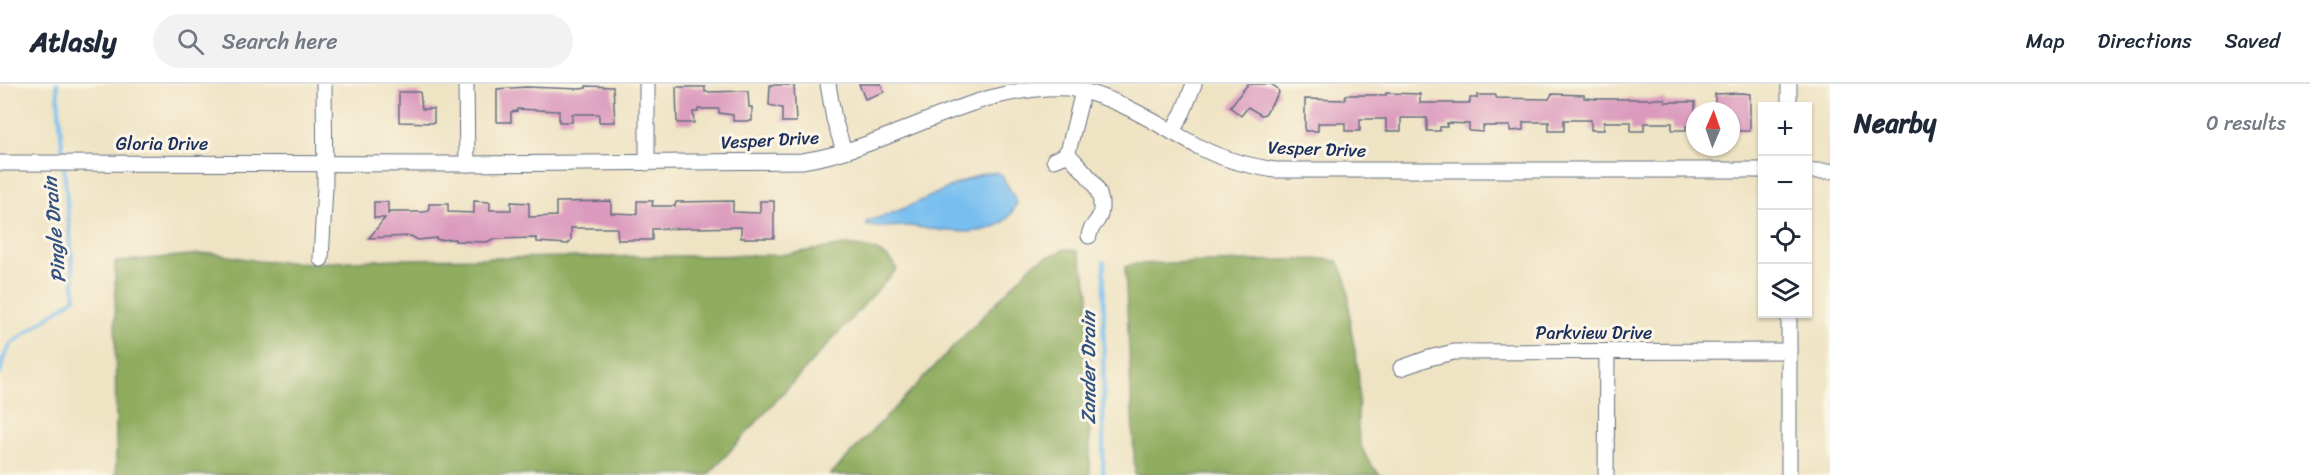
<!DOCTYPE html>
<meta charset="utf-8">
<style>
body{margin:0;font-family:Sriracha,sans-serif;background:#f2f2f3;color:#1f2937}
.controls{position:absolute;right:18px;top:18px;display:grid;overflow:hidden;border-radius:0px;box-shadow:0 2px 4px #0004}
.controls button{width:54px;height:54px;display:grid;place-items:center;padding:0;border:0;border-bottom:2px solid #e0e1e3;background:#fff;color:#1f2937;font:30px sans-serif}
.compass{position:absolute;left:1686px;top:18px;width:54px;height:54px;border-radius:50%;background:#fff;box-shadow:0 2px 4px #0004;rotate:2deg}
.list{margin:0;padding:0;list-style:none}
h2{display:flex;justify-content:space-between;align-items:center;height:78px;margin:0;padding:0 24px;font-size:26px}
h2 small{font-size:20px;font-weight:400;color:#747a83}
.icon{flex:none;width:33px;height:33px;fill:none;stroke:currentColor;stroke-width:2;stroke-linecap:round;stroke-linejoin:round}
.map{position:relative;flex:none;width:1830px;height:391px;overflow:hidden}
header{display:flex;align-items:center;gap:36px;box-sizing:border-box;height:84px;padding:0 30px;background:#fff;border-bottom:2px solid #e0e1e3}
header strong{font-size:28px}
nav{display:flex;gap:33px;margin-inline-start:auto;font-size:21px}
.search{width:420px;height:54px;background:#f2f2f3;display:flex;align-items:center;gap:15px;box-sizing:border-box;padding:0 21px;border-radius:33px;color:#747a83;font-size:22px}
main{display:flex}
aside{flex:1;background:#fff}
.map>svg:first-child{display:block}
</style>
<header>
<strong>Atlasly</strong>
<div class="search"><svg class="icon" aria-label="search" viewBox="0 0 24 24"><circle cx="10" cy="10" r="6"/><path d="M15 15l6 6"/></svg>Search here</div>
<nav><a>Map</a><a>Directions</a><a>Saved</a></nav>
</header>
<main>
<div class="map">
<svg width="1830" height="391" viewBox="0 0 1830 391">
<rect width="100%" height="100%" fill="#fcf5e5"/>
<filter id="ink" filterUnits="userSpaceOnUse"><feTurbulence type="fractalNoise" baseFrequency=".0167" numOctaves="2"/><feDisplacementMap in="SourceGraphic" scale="12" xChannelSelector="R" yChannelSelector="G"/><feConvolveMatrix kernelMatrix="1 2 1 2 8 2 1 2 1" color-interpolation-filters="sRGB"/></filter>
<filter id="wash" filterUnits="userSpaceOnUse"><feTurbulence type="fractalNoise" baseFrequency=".008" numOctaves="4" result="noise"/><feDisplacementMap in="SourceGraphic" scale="24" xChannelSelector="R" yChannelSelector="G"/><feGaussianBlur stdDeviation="1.35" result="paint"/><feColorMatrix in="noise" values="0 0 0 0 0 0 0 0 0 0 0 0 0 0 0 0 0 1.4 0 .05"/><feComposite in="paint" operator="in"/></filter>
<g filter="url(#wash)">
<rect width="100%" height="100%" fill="#eee3c3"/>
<g fill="#8fac5f" stroke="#556e5e" stroke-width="1.5">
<path d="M845 161C867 163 885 165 897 185L708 391H116L115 178 212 169 258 177 310 179 396 175 781 171Z"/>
<polygon points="1065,165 1077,167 1082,179 1089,208 1090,391 830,391 1034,179"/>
<path d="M1324 175 1337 177C1349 192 1349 216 1350 235 1351 252 1356 269 1358 286 1363 330 1345 354 1380 391H1135L1125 183 1133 180Z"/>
</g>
<path fill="#78bff0" stroke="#4a77a7" stroke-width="1.5" d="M997 88 1002 92 1017 118C1003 162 942 145 908 142 894 141 879 146 866 141L867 137C908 127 940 105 979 91 985 88 991 90 997 88Z"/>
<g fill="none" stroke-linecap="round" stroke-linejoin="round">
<g stroke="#78bff0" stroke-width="4">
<polyline points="57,0 63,74"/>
<polyline points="0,290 3,275 11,260 75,214 64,81"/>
<polyline points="1103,391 1104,178"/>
</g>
</g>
<g id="blocks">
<g fill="#db9abd">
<polygon points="859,0 881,0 884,8 865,15"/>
<polygon points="1248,0 1271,0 1278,5 1279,9 1265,30 1261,31 1248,23 1241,32 1230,23"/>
<polygon points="770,1 794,1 796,38 782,38 782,24 769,21"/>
<polygon points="586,2 613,3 615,38 599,38 599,30 572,30 572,38 559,38 559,27 517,25 517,27 511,28 511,38 497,38 497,5 526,3 580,5 586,4"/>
<polygon points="676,3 705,3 705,8 748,7 749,23 752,23 752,37 733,37 733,31 719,29 719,25 698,25 698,28 693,28 694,39 677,39"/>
<polygon points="399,8 420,8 422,25 434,25 434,39 399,38"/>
<polygon points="1386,9 1420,10 1420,19 1470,19 1470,14 1477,14 1477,11 1496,11 1496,14 1549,15 1552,10 1584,11 1584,14 1599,15 1665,15 1665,18 1695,18 1695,39 1693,39 1693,42 1686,42 1686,46 1672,46 1672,39 1644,39 1644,47 1631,47 1631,38 1604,38 1604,46 1591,46 1591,36 1564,36 1564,47 1549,47 1549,38 1523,38 1523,46 1510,47 1510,42 1483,42 1483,48 1469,47 1469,40 1447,39 1447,43 1440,43 1440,47 1427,47 1427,34 1401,34 1401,47 1386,47 1386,35 1360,35 1360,47 1345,47 1345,39 1318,39 1318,47 1305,47 1305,15 1345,16 1345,11 1386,11"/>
<polygon points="1742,9 1750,10 1750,47 1735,47 1735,34 1731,34 1731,27 1715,27 1715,10"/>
<polygon points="474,117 490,118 490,126 511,126 511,118 529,119 529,133 556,132 556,118 611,117 611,129 637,130 637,117 653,117 652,122 675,122 676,118 733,117 733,128 760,129 760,117 774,117 774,154 741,154 741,143 652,145 652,156 618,156 617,144 571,144 571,156 568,160 537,158 537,154 493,155 487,158 455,157 455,155 438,156 436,154 418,156 411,152 369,154 385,134 374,134 374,118 388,118 388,130 390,128 424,128 429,127 429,120 448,120 448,128 474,129"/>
</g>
</g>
</g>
<g filter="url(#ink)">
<use href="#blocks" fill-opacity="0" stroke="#656e81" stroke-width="1.5"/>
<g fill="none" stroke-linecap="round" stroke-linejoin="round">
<defs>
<g id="minor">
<polyline points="466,0 467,80"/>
<polyline points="647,0 647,79"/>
<polyline points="828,0 834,35 844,67"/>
<polyline points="1789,22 1789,0"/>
<polyline points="1172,48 1183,28 1194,0"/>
<path d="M1067 69C1082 86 1107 105 1100 131 1097 140 1090 142 1089 152"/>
<polyline points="1054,76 1064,72 1069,64 1083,7"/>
<path d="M0 79 467 80 802 77C896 63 969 0 1068 4 1119 12 1157 41 1201 64 1224 76 1250 82 1275 86H1762"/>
<polyline points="1808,87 1830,87"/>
<polyline points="321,175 325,103 324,0"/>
<polyline points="1789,230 1789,391"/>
<polyline points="1401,284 1429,274 1454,268 1789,267"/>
<polyline points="1606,391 1607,269"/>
</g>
</defs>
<use href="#minor" stroke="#656e81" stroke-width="17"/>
<use href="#minor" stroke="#fff" stroke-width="15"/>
</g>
</g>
<g text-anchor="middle" stroke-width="6" stroke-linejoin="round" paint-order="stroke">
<g font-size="18" fill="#1b2f5e" stroke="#fcf5e5">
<text transform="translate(770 56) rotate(-3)" y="6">Vesper Drive</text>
<text x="162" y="66">Gloria Drive</text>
<text transform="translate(1317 65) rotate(2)" y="6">Vesper Drive</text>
<text x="1594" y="255">Parkview Drive</text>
</g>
<g font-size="20" font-style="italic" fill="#325382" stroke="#fcf5e5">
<text transform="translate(54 146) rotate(-95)" y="7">Pingle Drain</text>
<text transform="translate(1088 284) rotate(-90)" y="7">Zander Drain</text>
</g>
</g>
</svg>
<div class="controls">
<button>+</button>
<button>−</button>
<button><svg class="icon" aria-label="locate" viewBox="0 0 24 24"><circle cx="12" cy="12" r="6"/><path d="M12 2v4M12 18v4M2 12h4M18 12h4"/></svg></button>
<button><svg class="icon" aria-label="layers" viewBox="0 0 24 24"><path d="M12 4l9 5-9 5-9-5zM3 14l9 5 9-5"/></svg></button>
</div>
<svg class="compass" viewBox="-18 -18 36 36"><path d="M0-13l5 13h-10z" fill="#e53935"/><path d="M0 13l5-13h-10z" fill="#747a83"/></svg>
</div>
<aside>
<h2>Nearby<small>0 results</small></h2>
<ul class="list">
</ul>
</aside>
</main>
